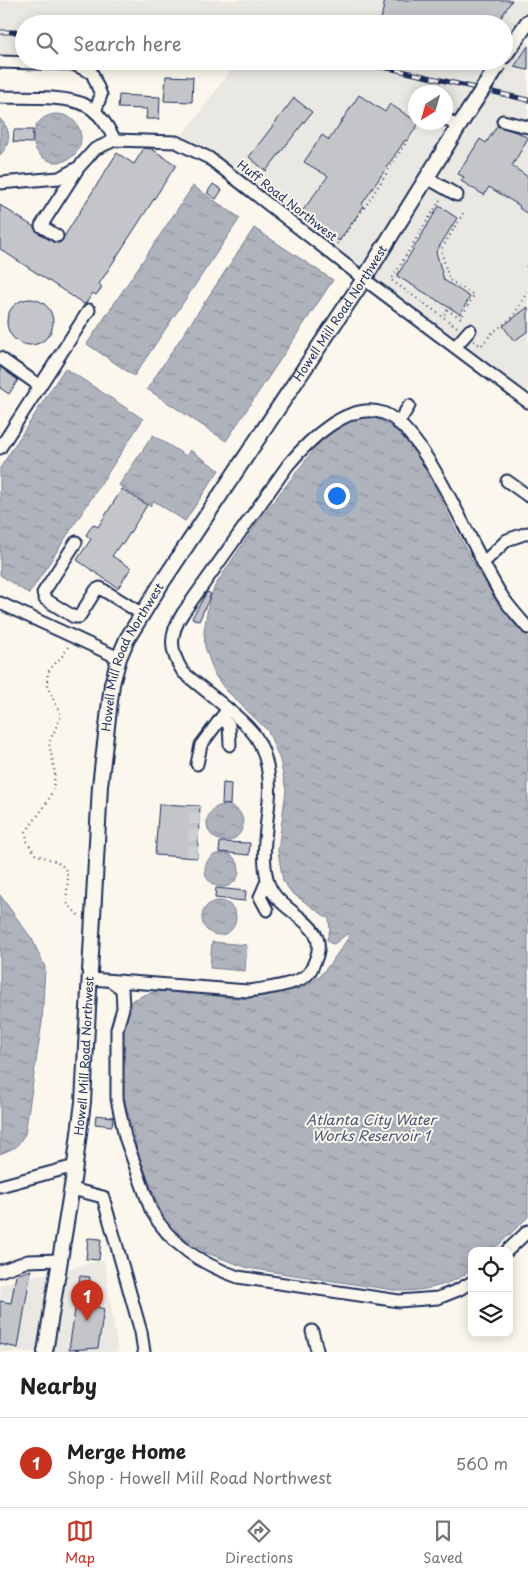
<!DOCTYPE html>
<meta charset="utf-8">
<style>
body{margin:0;font-family:"Playpen Sans",sans-serif;background:#f6f6f6;color:#222}
.controls{position:absolute;right:15px;bottom:15px;display:grid;overflow:hidden;border-radius:10px;box-shadow:0 2px 12px #0003}
.controls button{width:45px;height:45px;display:grid;place-items:center;padding:0;border:0;border-bottom:1px solid #e0e0e0;background:#fff;color:#222;font:25px sans-serif}
.compass{position:absolute;left:408px;top:85px;width:45px;height:45px;border-radius:50%;background:#fff;box-shadow:0 2px 12px #0003;rotate:217deg}
.you{position:absolute;left:336px;top:495px;width:18px;height:18px;margin:-12px;border:4px solid #fff;border-radius:50%;background:#1a73e8;box-shadow:0 0 0 8px #1a73e833}
.badge{display:grid;place-items:center;width:32px;height:32px;border-radius:50%;background:#c8321e;color:#fff;font-size:16px;font-weight:700}
.pin{position:absolute;translate:-50% -41px;filter:drop-shadow(0 1px 2px #0008)}
.pin::after{content:'';position:absolute;top:26px;width:18px;height:15px;background:inherit;clip-path:polygon(0 0,100% 0,50% 100%)}
.list{margin:0;padding:0;list-style:none}
h2{display:flex;justify-content:space-between;align-items:center;height:65px;margin:0;padding:0 20px;font-size:21px}
h2 small{font-size:16px;font-weight:400;color:#767676}
.list li{display:grid;grid-template-columns:32px 1fr auto;gap:15px;align-items:center;box-sizing:border-box;height:90px;padding:0 20px;border-top:1px solid #e0e0e0}
.list b{display:block;font-size:19px;white-space:nowrap}
.list p{margin:0;font-size:16px;white-space:nowrap;color:#767676}
.list em{font-size:16px;font-style:normal;color:#767676}
.icon{flex:none;width:28px;height:28px;fill:none;stroke:currentColor;stroke-width:2;stroke-linecap:round;stroke-linejoin:round}
.map{position:relative;flex:none;width:528px;height:1352px;overflow:hidden}
.search{position:absolute;background:#fff;box-shadow:0 2px 12px #0003;left:15px;right:15px;top:15px;height:55px;display:flex;align-items:center;gap:12px;box-sizing:border-box;padding:0 18px;border-radius:28px;color:#767676;font-size:19px}
.sheet{height:155px;background:#fff}
nav{display:flex;justify-content:space-around;align-items:center;box-sizing:border-box;height:70px;border-top:1px solid #e0e0e0;background:#fff;font-size:14px;color:#767676}
nav a{display:grid;justify-items:center;gap:2px}
nav .on{color:#c8321e}
.map>svg:first-child{display:block}
</style>
<div class="map">
<svg width="528" height="1352" viewBox="0 0 528 1352">
<defs>
<pattern id="water-ripples" width="26" height="14" patternUnits="userSpaceOnUse" patternTransform="scale(1.25)"><rect width="26" height="14" fill="#afb3bb"/><path d="M2 4q2-2 4 0t4 0M15 11q2-2 4 0t4 0" fill="none" stroke="#8e929b"/></pattern>
</defs>
<rect width="100%" height="100%" fill="#fbf7ec"/>
<filter id="ink" filterUnits="userSpaceOnUse"><feTurbulence type="fractalNoise" baseFrequency=".02" numOctaves="2"/><feDisplacementMap in="SourceGraphic" scale="10" xChannelSelector="R" yChannelSelector="G"/><feConvolveMatrix kernelMatrix="1 2 1 2 8 2 1 2 1" color-interpolation-filters="sRGB"/></filter>
<g filter="url(#ink)">
<g fill="#eae8e2" fill-rule="evenodd">
<path d="M0 0H528V402L360 275 182 136 238 61H504V24H24V58H0ZM416 92H446V122H416Z"/>
<polygon points="104,1260 118,1352 0,1352 0,1284"/>
</g>
<g fill="url(#water-ripples)" stroke="#747e96">
<circle cx="57" cy="138" r="24"/>
<path d="M0 119C12 130 11 144 0 155Z"/>
<polygon points="193,186 240,218 134,376 87,344"/>
<polygon points="254,228 333,280 226,441 147,389"/>
<polygon points="65,368 143,419 29,594 0,575 0,468"/>
<path d="M362 415C383 418 398 431 413 446 449 509 475 585 528 637V1217L492 1251H472V1270C450 1285 427 1291 400 1291L248 1268 204 1252 179 1234 160 1210 138 1153 123 1093 121 1031 130 1002C169 979 194 995 234 998 248 999 263 996 276 993 288 991 299 990 309 984 326 974 337 953 349 937L348 933 334 944 330 943 327 939 330 930 329 919 292 893 283 881 278 851 286 790 280 760 268 731 224 688 215 675 205 647 204 631 209 601 215 586 257 523 333 425Z"/>
<polygon points="153,435 186,456 190,450 219,470 185,521 154,501 150,506 119,485"/>
<circle cx="225" cy="823" r="18"/>
<circle cx="222" cy="870" r="17"/>
<polygon points="0,895 32,939 45,967 42,1022 25,1134 16,1147 0,1154"/>
<circle cx="219" cy="918" r="17"/>
<polygon points="212,942 247,945 245,971 210,968"/>
</g>
<g fill="#c3c5c9" stroke="#1b2f5e">
<polygon points="385,0 512,0 497,24 380,24"/>
<polygon points="528,46 528,70 514,67"/>
<polygon points="166,76 193,77 192,102 164,101"/>
<polygon points="119,95 160,97 159,119 146,119 147,109 118,108"/>
<polygon points="359,95 385,112 390,104 419,123 407,141 405,140 362,204 364,206 339,241 301,213 328,176 304,162 322,135 329,140"/>
<polygon points="294,98 312,112 266,171 249,157"/>
<polygon points="497,126 519,133 528,138 512,166 528,177 528,214 519,208 520,206 489,187 484,195 461,181 464,177 458,174 480,139 486,143"/>
<polygon points="14,130 33,130 32,143 13,142"/>
<polygon points="144,148 152,149 176,165 99,284 102,287 96,295 93,293 86,303 84,304 0,249 0,205 34,227 37,232 53,242 60,243 117,153 134,164"/>
<polygon points="213,184 222,190 216,199 207,193"/>
<polygon points="439,206 457,218 436,252 444,280 470,297 460,314 397,276"/>
<circle cx="30" cy="322" r="23"/>
<polygon points="528,307 528,331 514,341 503,326"/>
<polygon points="0,367 18,380 9,394 0,388"/>
<polygon points="122,489 147,505 123,544 121,543 112,556 131,568 118,588 77,560 91,539 86,535 93,524 98,527"/>
<polygon points="207,592 211,594 199,621 192,618"/>
<polygon points="223,783 231,784 230,805 222,804"/>
<polygon points="159,804 200,806 197,858 155,855"/>
<polygon points="220,842 250,843 249,855 219,852"/>
<polygon points="216,888 246,891 245,901 215,898"/>
<polygon points="96,1115 113,1117 112,1126 95,1124"/>
<polygon points="88,1238 101,1239 99,1260 86,1259"/>
<polygon points="31,1270 18,1348 0,1344 0,1301 11,1303 16,1275"/>
<polygon points="80,1276 90,1277 86,1304 104,1309 98,1348 69,1350"/>
</g>
<g fill="none" stroke-linecap="round" stroke-linejoin="round">
<polyline stroke="#cecfd0" stroke-width="11" stroke-dasharray="11 5.5" stroke-linecap="butt" points="192,857 195,806"/>
<defs>
<g id="minor">
<polyline points="0,62 73,64 92,73 101,95 95,112"/>
<path d="M0 97C23 98 65 95 85 105 99 111 108 127 115 140"/>
<polyline points="446,119 458,127"/>
<polyline points="503,121 528,127"/>
<polyline points="427,178 457,195"/>
<polyline points="0,183 59,178 79,167 95,149 115,140 176,142 209,158 364,279 528,402"/>
<polyline points="57,236 41,226 77,170"/>
<polyline points="455,347 470,330"/>
<polyline points="0,358 40,386"/>
<polyline points="398,423 409,406"/>
<polyline points="0,448 89,310"/>
<polyline points="507,481 528,496"/>
<polyline points="76,542 43,593 45,599 74,617 79,617 96,590 100,588 142,614"/>
<polyline points="483,563 507,540 527,533"/>
<polyline points="0,603 119,658"/>
<polyline points="221,718 229,725 230,745"/>
<polyline points="197,764 201,745 227,710"/>
<polyline points="267,881 260,897 267,910"/>
<path d="M91 979 248 991C263 989 299 985 309 973 311 970 313 966 314 963 335 920 275 916 267 879 261 853 267 826 269 800 271 780 267 754 256 737 243 718 202 689 183 672 169 650 169 634 183 613L288 465C308 441 348 401 383 413 427 428 475 558 504 599 511 609 520 619 528 628"/>
<path d="M111 981 122 989 123 1008 117 1029V1099L125 1137 151 1210C170 1245 202 1264 238 1277L399 1301 438 1298 458 1290 472 1282"/>
<polyline points="0,1186 75,1166"/>
<polyline points="72,1189 103,1197 141,1332 144,1352"/>
<polyline points="507,1251 528,1231"/>
<polyline points="0,1271 28,1261 59,1260"/>
<polyline points="312,1331 317,1350"/>
</g>
<g id="major">
<polyline points="504,56 528,22"/>
<path id="s1" d="M45 1352 73 1180 83 1102 100 786 112 684 119 658 127 639 161 584 364 279 462 121"/>
</g>
</defs>
<use href="#minor" stroke="#1b2f5e" stroke-width="15"/>
<use href="#major" stroke="#1b2f5e" stroke-width="18"/>
<g stroke="#1b2f5e" stroke-width="2" stroke-dasharray="1 4" stroke-linecap="butt">
<polyline points="440,200 391,280 443,317"/>
<polyline points="337,244 367,204 405,144"/>
<polyline points="526,266 528,267"/>
<polyline points="457,327 443,317 447,310 461,318 474,295 449,280 441,250 464,212"/>
<polyline points="474,341 481,346 492,333 513,317 528,291"/>
<path d="M68 647C64 656 57 661 51 668 40 683 56 701 61 716L49 743 55 774 53 789 48 801 26 832 27 841 35 854 57 862 65 868 68 878 66 902 81 918"/>
</g>
<use href="#minor" stroke="#fbf7ec" stroke-width="11"/>
<use href="#major" stroke="#fbf7ec" stroke-width="14"/>
<defs>
<g id="rail">
<polyline points="0,32 24,32"/>
<polyline points="343,61 393,69 528,100"/>
</g>
</defs>
<use href="#rail" stroke="#1b2f5e" stroke-width="5"/>
<use href="#rail" stroke="#fbf7ec" stroke-width="3" stroke-dasharray="9" stroke-linecap="butt"/>
<defs>
<polyline id="major-bridge" points="462,121 499,64"/>
</defs>
<use href="#major-bridge" stroke="#1b2f5e" stroke-width="18" stroke-linecap="butt"/>
<use href="#major-bridge" stroke="#fbf7ec" stroke-width="14"/>
</g>
</g>
<g text-anchor="middle" stroke-width="4" stroke-linejoin="round" paint-order="stroke">
<g font-size="12" fill="#1b2f5e" stroke="#fbf7ec">
<text transform="translate(287 201) rotate(38)" y="4">Huff Road Northwest</text>
<text dy="4" stroke="none"><textPath href="#s1" startOffset="1109">Howell Mill Road Northwest</textPath></text>
<text dy="4" stroke="none"><textPath href="#s1" startOffset="704">Howell Mill Road Northwest</textPath></text>
<text dy="4" stroke="none"><textPath href="#s1" startOffset="299">Howell Mill Road Northwest</textPath></text>
</g>
<g font-size="14" font-style="italic" fill="#47577a" stroke="#fbf7ec">
<text x="371" y="1125">Atlanta City Water<tspan x="371" dy="16">Works Reservoir 1</tspan></text>
</g>
</g>
</svg>
<div class="controls">
<button><svg class="icon" aria-label="locate" viewBox="0 0 24 24"><circle cx="12" cy="12" r="6"/><path d="M12 2v4M12 18v4M2 12h4M18 12h4"/></svg></button>
<button><svg class="icon" aria-label="layers" viewBox="0 0 24 24"><path d="M12 4l9 5-9 5-9-5zM3 14l9 5 9-5"/></svg></button>
</div>
<svg class="compass" viewBox="-18 -18 36 36"><path d="M0-13l5 13h-10z" fill="#e53935"/><path d="M0 13l5-13h-10z" fill="#767676"/></svg>
<div class="you"></div>
<div class="pin badge" style="left:87px;top:1321px">1</div>
<div class="search"><svg class="icon" aria-label="search" viewBox="0 0 24 24"><circle cx="10" cy="10" r="6"/><path d="M15 15l6 6"/></svg>Search here</div>
</div>
<section class="sheet">
<h2>Nearby<small></small></h2>
<ul class="list">
<li><span class="badge">1</span><div><b>Merge Home</b><p>Shop · Howell Mill Road Northwest</p></div><em>560 m</em></li>
</ul>
</section>
<nav>
<a class="on"><svg class="icon" aria-label="map" viewBox="0 0 24 24"><path d="M3 6l6-2 6 2 6-2v14l-6 2-6-2-6 2zM9 4v14M15 6v14"/></svg>Map</a>
<a><svg class="icon" aria-label="directions" viewBox="0 0 24 24"><path d="M12 3l9 9-9 9-9-9zM9 14v-3h6M13 9l2 2-2 2"/></svg>Directions</a>
<a><svg class="icon" aria-label="saved" viewBox="0 0 24 24"><path d="M7 4h10v16l-5-4-5 4z"/></svg>Saved</a>
</nav>
